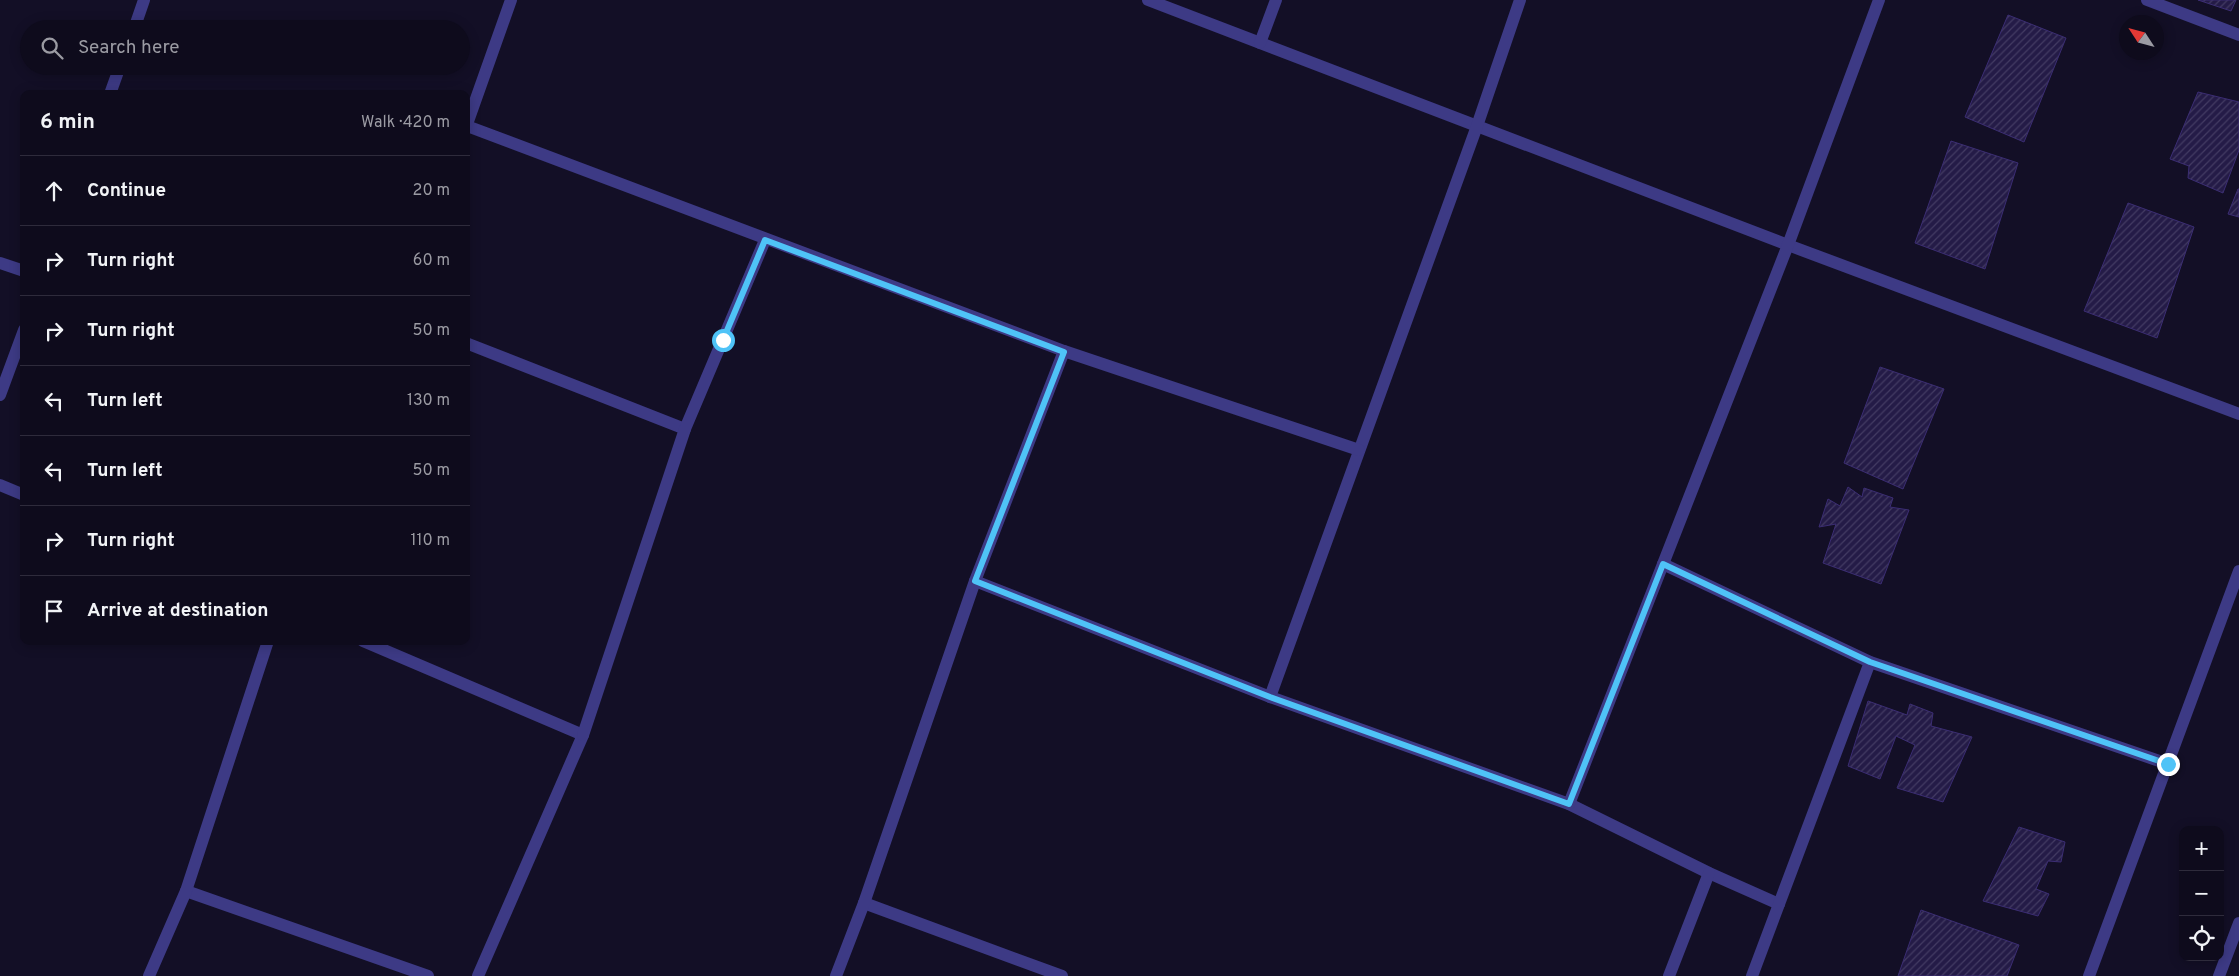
<!DOCTYPE html>
<meta charset="utf-8">
<style>
body{margin:0;font-family:Overpass,sans-serif;background:#171425;color:#f1f3f6}
.controls{position:absolute;right:15px;bottom:15px;display:grid;overflow:hidden;border-radius:10px;box-shadow:0 2px 12px #0003}
.controls button{width:45px;height:45px;display:grid;place-items:center;padding:0;border:0;border-bottom:1px solid #2e2b3b;background:#0e0b1c;color:#f1f3f6;font:25px sans-serif}
.compass{position:absolute;left:2119px;top:15px;width:45px;height:45px;border-radius:50%;background:#0e0b1c;box-shadow:0 2px 12px #0003;rotate:306deg}
.stop{position:absolute;width:15px;height:15px;margin:-11px;border:4px solid #4fc3f7;border-radius:50%;background:#fff}
.stop.end{background:#4fc3f7;border-color:#fff;box-shadow:0 1px 5px #0008}
.list{margin:0;padding:0;list-style:none}
h2{display:flex;justify-content:space-between;align-items:center;height:65px;margin:0;padding:0 20px;font-size:21px}
h2 small{font-size:16px;font-weight:400;color:#9b9ba3}
.list li{display:grid;grid-template-columns:32px 1fr auto;gap:15px;align-items:center;box-sizing:border-box;height:70px;padding:0 20px;border-top:1px solid #2e2b3b}
.list b{display:block;font-size:19px;white-space:nowrap}
.list em{font-size:16px;font-style:normal;color:#9b9ba3}
.icon{flex:none;width:28px;height:28px;fill:none;stroke:currentColor;stroke-width:2;stroke-linecap:round;stroke-linejoin:round}
.map{position:relative;flex:none;width:2239px;height:976px;overflow:hidden}
.search{position:absolute;background:#0e0b1c;box-shadow:0 2px 12px #0003;left:20px;top:20px;width:450px;height:55px;display:flex;align-items:center;gap:12px;box-sizing:border-box;padding:0 18px;border-radius:28px;color:#9b9ba3;font-size:19px}
.panel{position:absolute;background:#0e0b1c;box-shadow:0 2px 12px #0003;left:20px;top:90px;width:450px;height:555px;border-radius:10px}
.map>svg:first-child{display:block}
</style>
<div class="map">
<svg width="2239" height="976" viewBox="0 0 2239 976">
<defs>
<pattern id="building-hatch" width="6" height="6" patternUnits="userSpaceOnUse" patternTransform="scale(1.25)"><rect width="6" height="6" fill="#241b47"/><path d="M-1 1l2-2M0 6l6-6M5 7l2-2" fill="none" stroke="#433b63"/></pattern>
</defs>
<rect width="100%" height="100%" fill="#130f26"/>
<g fill="url(#building-hatch)" stroke="#3b2d73">
<polygon points="2198,0 2236,0 2231,11"/>
<polygon points="2008,15 2066,38 2024,142 1965,117"/>
<polygon points="2198,92 2239,102 2239,150 2223,193 2188,178 2189,166 2170,159"/>
<polygon points="1951,141 2018,163 1985,269 1915,243"/>
<polygon points="2238,189 2239,189 2239,217 2228,214"/>
<polygon points="2128,203 2194,227 2157,338 2084,311"/>
<polygon points="1880,367 1944,389 1903,489 1844,463"/>
<polygon points="1848,487 1862,497 1864,488 1893,498 1890,507 1909,510 1881,584 1823,563 1836,524 1819,527 1828,499 1840,506"/>
<polygon points="1868,701 1907,715 1910,704 1933,713 1931,726 1972,737 1943,802 1897,788 1915,745 1896,736 1880,779 1848,766"/>
<polygon points="2019,827 2065,842 2061,862 2048,861 2036,889 2049,894 2038,916 1983,901"/>
<polygon points="1921,910 2019,945 2007,976 1898,976"/>
</g>
<g fill="none" stroke-linecap="round" stroke-linejoin="round">
<g stroke="#3d3a85" stroke-width="12">
<polyline points="1148,0 1788,245 2239,414"/>
<polyline points="1520,0 1477,126 1270,697 1569,804 1709,873 1779,904"/>
<polyline points="2147,0 2239,35"/>
<polyline points="134,29 144,0"/>
<polyline points="1260,43 1276,0"/>
<polyline points="110,94 120,66"/>
<polyline points="467,126 1064,351"/>
<polyline points="466,127 511,0"/>
<polyline points="0,263 24,271"/>
<polyline points="466,343 685,429"/>
<polyline points="0,395 24,330"/>
<polyline points="0,485 24,495"/>
<polyline points="1663,564 1870,662 2168,764"/>
<polyline points="363,641 583,735 478,976"/>
<polyline points="1270,697 975,581 1064,351 1359,450"/>
<polyline points="583,735 685,429 765,240"/>
<polyline points="1569,804 1788,245 1879,0"/>
<polyline points="186,891 428,976"/>
<polyline points="864,903 1062,976"/>
<polyline points="149,976 186,891 268,641"/>
<polyline points="836,976 864,903 975,581"/>
<polyline points="1669,976 1709,873"/>
<polyline points="1752,976 1870,662"/>
<polyline points="2089,976 2239,571"/>
</g>
<polyline stroke="#3d3a85" stroke-width="12" points="2219,976 2239,923"/>
</g>
<g fill="none" stroke-linecap="round" stroke-linejoin="round">
<polyline stroke="#4fc3f7" stroke-width="6" points="723,340 765,240 1064,352 975,581 1270,697 1569,804 1663,564 1870,662 2168,764"/>
</g>
</svg>
<div class="controls">
<button>+</button>
<button>−</button>
<button><svg class="icon" aria-label="locate" viewBox="0 0 24 24"><circle cx="12" cy="12" r="6"/><path d="M12 2v4M12 18v4M2 12h4M18 12h4"/></svg></button>
</div>
<svg class="compass" viewBox="-18 -18 36 36"><path d="M0-13l5 13h-10z" fill="#e53935"/><path d="M0 13l5-13h-10z" fill="#9b9ba3"/></svg>
<div class="stop" style="left:723px;top:340px"></div>
<div class="stop end" style="left:2168px;top:764px"></div>
<div class="search"><svg class="icon" aria-label="search" viewBox="0 0 24 24"><circle cx="10" cy="10" r="6"/><path d="M15 15l6 6"/></svg>Search here</div>
<section class="panel">
<h2>6 min<small>Walk · 420 m</small></h2>
<ul class="list">
<li><svg class="icon" aria-label="ahead" viewBox="0 0 24 24"><path d="M12 20V5M6 11l6-6 6 6"/></svg><div><b>Continue</b></div><em>20 m</em></li>
<li><svg class="icon" aria-label="right" viewBox="0 0 24 24"><path d="M7 20v-9h11M14 6l5 5-5 5"/></svg><div><b>Turn right</b></div><em>60 m</em></li>
<li><svg class="icon" aria-label="right" viewBox="0 0 24 24"><path d="M7 20v-9h11M14 6l5 5-5 5"/></svg><div><b>Turn right</b></div><em>50 m</em></li>
<li><svg class="icon" aria-label="left" viewBox="0 0 24 24"><path d="M17 20v-9H6M10 6l-5 5 5 5"/></svg><div><b>Turn left</b></div><em>130 m</em></li>
<li><svg class="icon" aria-label="left" viewBox="0 0 24 24"><path d="M17 20v-9H6M10 6l-5 5 5 5"/></svg><div><b>Turn left</b></div><em>50 m</em></li>
<li><svg class="icon" aria-label="right" viewBox="0 0 24 24"><path d="M7 20v-9h11M14 6l5 5-5 5"/></svg><div><b>Turn right</b></div><em>110 m</em></li>
<li><svg class="icon" aria-label="arrive" viewBox="0 0 24 24"><path d="M6 21V4h12l-3 4 3 4H6"/></svg><div><b>Arrive at destination</b></div></li>
</ul>
</section>
</div>
